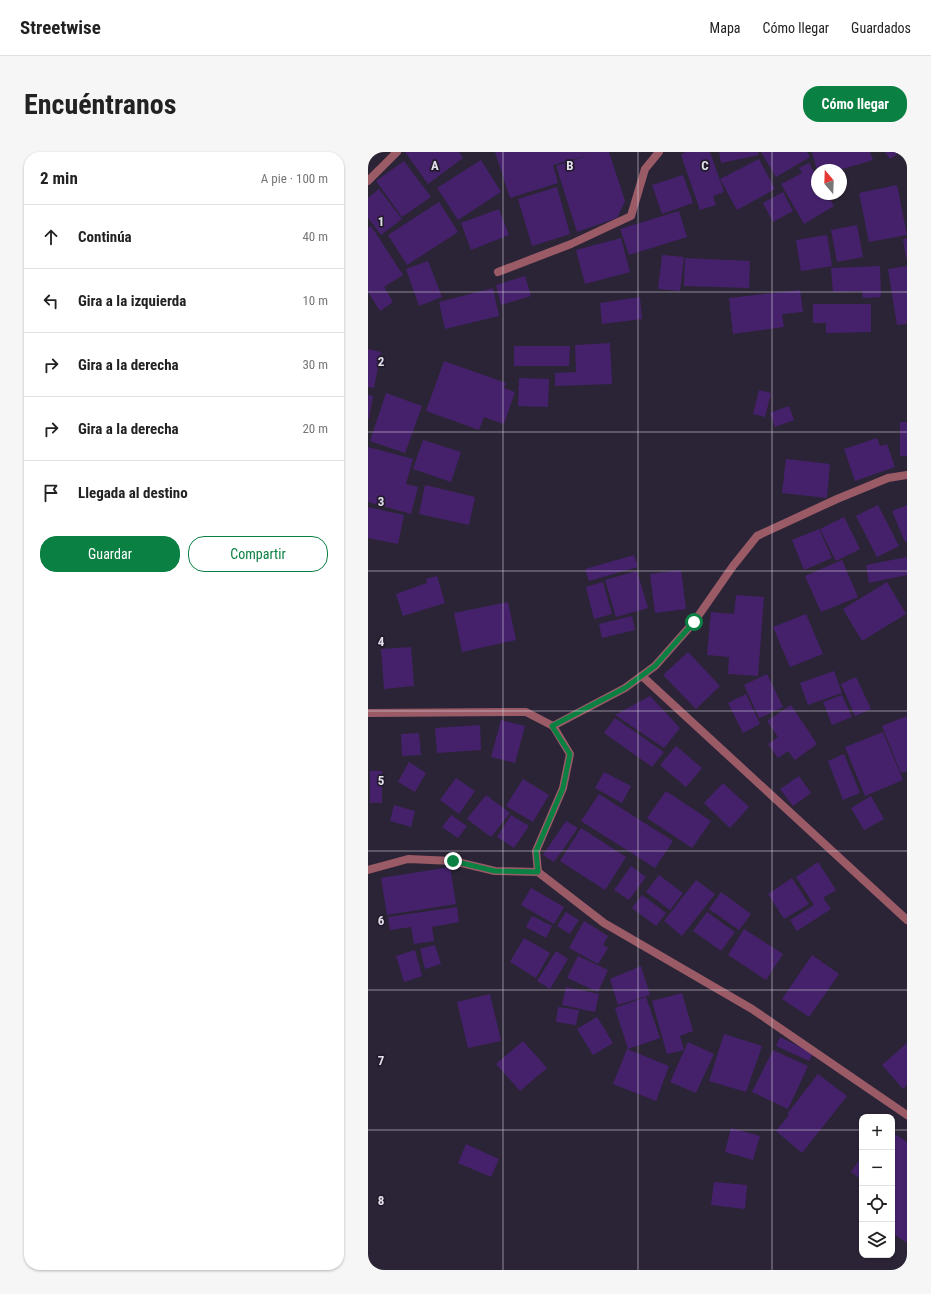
<!DOCTYPE html>
<html lang="es">
<meta charset="utf-8">
<style>
body{margin:0;font-family:"Roboto Condensed",sans-serif;background:#f6f6f6;color:#222}
.controls{position:absolute;right:12px;bottom:12px;display:grid;overflow:hidden;border-radius:8px;box-shadow:0 1px 3px #0004}
.controls button{width:36px;height:36px;display:grid;place-items:center;padding:0;border:0;border-bottom:1px solid #e0e0e0;background:#fff;color:#222;font:20px sans-serif}
.compass{position:absolute;left:443px;top:12px;width:36px;height:36px;border-radius:50%;background:#fff;box-shadow:0 1px 3px #0004;rotate:341deg}
.stop{position:absolute;width:12px;height:12px;margin:-9px;border:3px solid #0b8043;border-radius:50%;background:#fff}
.stop.end{background:#0b8043;border-color:#fff;box-shadow:0 1px 4px #0008}
.list{margin:0;padding:0;list-style:none}
h2{display:flex;justify-content:space-between;align-items:center;height:52px;margin:0;padding:0 16px;font-size:17px}
h2 small{font-size:13px;font-weight:400;color:#767676}
.list li{display:grid;grid-template-columns:26px 1fr auto;gap:12px;align-items:center;box-sizing:border-box;height:64px;padding:0 16px;border-top:1px solid #e0e0e0}
.list b{display:block;font-size:15px;white-space:nowrap}
.list em{font-size:13px;font-style:normal;color:#767676}
.actions{display:flex;gap:8px;padding:12px 16px}
.actions a{flex:1;padding:9px 0;border:1px solid #0b8043;border-radius:16px;text-align:center;font-size:14px;color:#0b8043}
.actions .main{background:#0b8043;color:#fff}
.icon{flex:none;width:22px;height:22px;fill:none;stroke:currentColor;stroke-width:2;stroke-linecap:round;stroke-linejoin:round}
.map{position:relative;flex:none;width:539px;height:1118px;overflow:hidden;border-radius:16px}
header{display:flex;align-items:center;gap:24px;box-sizing:border-box;height:56px;padding:0 20px;background:#fff;border-bottom:1px solid #e0e0e0}
header strong{font-size:19px}
nav{display:flex;gap:22px;margin-inline-start:auto;font-size:14px}
.intro{display:flex;align-items:center;justify-content:space-between;box-sizing:border-box;height:96px;padding:0 24px}
h1{margin:0;font-size:28px}
.button{padding:10px 18px;border-radius:16px;background:#0b8043;color:#fff;font-size:14px;font-weight:700}
main{display:flex;gap:24px;padding:0 24px}
aside{flex:1;background:#fff;border-radius:16px;box-shadow:0 1px 3px #0004}
.map>svg:first-child{display:block}
</style>
<header>
<strong>Streetwise</strong>
<nav><a>Mapa</a><a>Cómo llegar</a><a>Guardados</a></nav>
</header>
<div class="intro"><h1>Encuéntranos</h1><a class="button">Cómo llegar</a></div>
<main>
<aside>
<h2>2 min<small>A pie · 100 m</small></h2>
<ul class="list">
<li><svg class="icon" aria-label="ahead" viewBox="0 0 24 24"><path d="M12 20V5M6 11l6-6 6 6"/></svg><div><b>Continúa</b></div><em>40 m</em></li>
<li><svg class="icon" aria-label="left" viewBox="0 0 24 24"><path d="M17 20v-9H6M10 6l-5 5 5 5"/></svg><div><b>Gira a la izquierda</b></div><em>10 m</em></li>
<li><svg class="icon" aria-label="right" viewBox="0 0 24 24"><path d="M7 20v-9h11M14 6l5 5-5 5"/></svg><div><b>Gira a la derecha</b></div><em>30 m</em></li>
<li><svg class="icon" aria-label="right" viewBox="0 0 24 24"><path d="M7 20v-9h11M14 6l5 5-5 5"/></svg><div><b>Gira a la derecha</b></div><em>20 m</em></li>
<li><svg class="icon" aria-label="arrive" viewBox="0 0 24 24"><path d="M6 21V4h12l-3 4 3 4H6"/></svg><div><b>Llegada al destino</b></div></li>
</ul>
<div class="actions"><a class="main">Guardar</a><a>Compartir</a></div>
</aside>
<div class="map">
<svg width="539" height="1118" viewBox="0 0 539 1118">
<rect width="100%" height="100%" fill="#2b2436"/>
<g fill="#45216b">
<polygon points="37,0 91,0 95,6 60,32"/>
<polygon points="127,0 181,0 184,10 181,0 241,0 257,49 249,66 209,80 188,14 224,2 185,13 190,31 142,46"/>
<polygon points="317,0 342,0 356,40 345,44 348,53 332,58 313,3"/>
<polygon points="351,0 390,0 391,3 353,11"/>
<polygon points="393,0 439,0 442,5 408,25"/>
<polygon points="444,0 502,0 505,8 471,18 449,18"/>
<polygon points="517,0 532,0 522,7"/>
<polygon points="391,7 407,37 369,58 352,27"/>
<polygon points="113,8 133,40 90,68 69,36"/>
<polygon points="36,9 63,45 34,65 8,29"/>
<polygon points="441,11 449,25 449,42 459,42 466,54 436,72 413,32 434,21 431,16"/>
<polygon points="315,23 325,51 294,62 284,33"/>
<polygon points="529,33 539,83 501,90 491,41"/>
<polygon points="189,35 202,82 164,94 150,47"/>
<polygon points="11,37 34,67 13,83 0,66 0,46"/>
<polygon points="415,40 425,59 405,70 395,51"/>
<polygon points="71,50 90,80 39,113 20,83"/>
<polygon points="131,57 141,83 103,98 93,71"/>
<polygon points="311,59 319,85 261,103 252,77"/>
<polygon points="489,73 495,105 469,110 463,78"/>
<polygon points="3,74 35,123 16,135 25,150 12,159 0,140 0,76"/>
<polygon points="459,83 464,114 433,119 428,88"/>
<polygon points="253,86 262,120 217,132 208,98"/>
<polygon points="539,86 539,107 538,107 535,87"/>
<polygon points="294,103 316,105 312,139 290,137"/>
<polygon points="317,106 382,109 381,136 316,134"/>
<polygon points="60,109 74,145 51,154 38,117"/>
<polygon points="512,114 513,145 495,146 494,139 465,140 463,116"/>
<polygon points="539,114 539,172 529,173 520,117"/>
<polygon points="157,124 163,144 133,153 128,133"/>
<polygon points="125,136 131,164 77,177 71,150"/>
<polygon points="432,138 435,160 414,162 416,175 365,182 361,146"/>
<polygon points="272,145 274,167 234,172 232,151"/>
<polygon points="445,152 503,152 503,180 458,181 458,171 445,171"/>
<polygon points="242,191 244,232 187,234 187,221 208,220 207,193"/>
<polygon points="146,194 202,194 201,214 146,214"/>
<polygon points="0,197 13,200 6,236 0,235"/>
<polygon points="76,209 138,231 136,236 147,240 136,272 116,265 111,278 58,259"/>
<polygon points="151,226 181,227 180,255 150,254"/>
<polygon points="391,238 403,241 397,265 385,262"/>
<polygon points="18,241 54,254 37,301 2,289"/>
<polygon points="0,243 5,244 1,267 0,267"/>
<polygon points="421,254 426,268 407,275 402,261"/>
<rect x="532" y="270" width="7" height="34"/>
<polygon points="509,286 512,294 519,292 527,315 487,329 476,297"/>
<polygon points="55,288 93,300 83,330 45,317"/>
<polygon points="0,295 45,307 38,332 50,335 43,362 0,350"/>
<polygon points="418,307 462,312 459,346 414,341"/>
<polygon points="57,333 107,345 101,373 51,362"/>
<polygon points="510,353 531,394 509,405 488,364"/>
<polygon points="539,353 539,389 537,390 524,359"/>
<polygon points="0,355 36,363 30,392 0,386"/>
<polygon points="476,365 492,397 468,409 452,377"/>
<polygon points="451,377 464,406 436,418 424,388"/>
<polygon points="266,403 270,415 221,429 217,417"/>
<polygon points="539,405 539,423 501,431 498,413"/>
<polygon points="474,408 490,445 453,460 437,424"/>
<polygon points="313,418 318,457 287,461 282,422"/>
<polygon points="269,419 280,456 248,465 237,428"/>
<polygon points="69,424 77,451 35,464 28,442 59,431 58,427"/>
<polygon points="235,430 244,462 226,467 218,435"/>
<polygon points="519,430 538,462 494,489 475,457"/>
<polygon points="368,443 396,445 390,524 360,522 361,505 339,503 343,460 366,462"/>
<polygon points="140,450 148,488 94,500 86,461"/>
<polygon points="438,462 455,502 422,515 405,475"/>
<polygon points="264,464 267,478 234,486 231,472"/>
<polygon points="43,495 46,534 16,537 13,497"/>
<polygon points="320,500 352,534 328,557 295,523"/>
<polygon points="466,519 474,541 440,553 432,531"/>
<polygon points="399,522 415,555 391,566 376,533"/>
<polygon points="488,525 503,557 487,564 473,532"/>
<polygon points="378,542 392,572 375,581 360,551"/>
<polygon points="474,543 484,565 464,573 455,550"/>
<polygon points="282,544 312,576 296,596 247,563"/>
<polygon points="423,553 449,592 427,608 420,599 410,606 400,592 410,585 399,569"/>
<polygon points="539,564 539,619 533,621 514,574"/>
<polygon points="247,566 296,600 284,615 236,581"/>
<polygon points="133,568 157,574 147,611 123,605"/>
<polygon points="112,573 113,598 69,601 67,576"/>
<polygon points="515,580 535,628 497,644 477,595"/>
<polygon points="51,581 53,603 34,604 33,582"/>
<polygon points="308,594 334,616 318,635 292,613"/>
<polygon points="476,602 492,641 475,648 460,609"/>
<polygon points="41,610 58,621 47,640 30,630"/>
<rect x="2" y="619" width="12" height="32"/>
<polygon points="236,620 263,634 254,651 227,636"/>
<polygon points="431,624 443,641 425,654 412,637"/>
<polygon points="88,626 107,639 91,662 72,648"/>
<polygon points="155,627 181,643 165,670 138,654"/>
<polygon points="355,631 381,655 362,676 336,651"/>
<polygon points="298,639 343,669 324,696 279,666"/>
<polygon points="231,642 305,689 287,716 213,669"/>
<polygon points="118,643 142,661 123,685 99,667"/>
<polygon points="503,644 516,667 496,678 483,656"/>
<polygon points="26,653 47,659 43,675 22,669"/>
<polygon points="83,663 99,674 90,686 74,675"/>
<polygon points="143,663 161,674 146,696 129,685"/>
<polygon points="198,669 210,676 186,710 175,703"/>
<polygon points="213,676 258,705 237,738 192,709"/>
<polygon points="450,710 468,738 455,746 463,757 429,779 422,768 446,753 428,725"/>
<polygon points="263,714 278,725 261,748 246,738"/>
<polygon points="82,715 88,752 19,763 13,726"/>
<polygon points="291,723 315,741 302,758 278,740"/>
<polygon points="424,726 441,752 416,767 400,742"/>
<polygon points="328,728 347,742 314,784 296,769"/>
<polygon points="163,736 196,755 186,772 153,753"/>
<polygon points="353,740 383,762 371,778 341,757"/>
<polygon points="274,743 298,761 288,774 264,756"/>
<polygon points="89,755 91,770 64,775 66,789 46,792 43,775 22,778 20,765"/>
<polygon points="198,760 211,768 202,782 189,774"/>
<polygon points="339,760 367,780 353,799 325,779"/>
<polygon points="164,764 184,774 178,786 158,775"/>
<polygon points="216,769 240,784 235,793 240,796 230,812 201,796"/>
<polygon points="376,777 415,802 398,828 360,803"/>
<polygon points="156,786 182,801 168,826 142,810"/>
<polygon points="67,793 73,812 57,817 52,797"/>
<polygon points="47,798 54,824 36,830 28,804"/>
<polygon points="188,799 200,807 182,837 169,829"/>
<polygon points="444,803 471,822 441,865 414,847"/>
<polygon points="210,804 240,818 230,840 199,826"/>
<polygon points="273,814 282,843 250,853 242,827"/>
<polygon points="198,835 231,842 227,860 194,853"/>
<polygon points="314,841 325,879 312,884 316,898 299,902 284,849"/>
<polygon points="122,842 133,889 100,896 89,850"/>
<polygon points="278,845 292,886 260,897 247,856"/>
<polygon points="190,855 211,858 208,873 188,870"/>
<polygon points="229,865 245,891 225,903 209,877"/>
<polygon points="356,882 394,894 378,940 341,929"/>
<polygon points="412,885 445,901 441,909 408,894"/>
<polygon points="155,889 179,916 152,939 128,912"/>
<polygon points="320,890 346,902 328,941 302,930"/>
<polygon points="539,891 539,933 535,937 514,913"/>
<polygon points="259,897 301,914 288,949 245,932"/>
<polygon points="405,898 440,914 420,957 384,940"/>
<polygon points="450,922 479,944 434,1001 408,979 421,963 419,962"/>
<polygon points="363,976 392,984 385,1008 357,1000"/>
<polygon points="524,980 539,990 539,1091 524,1081"/>
<polygon points="98,992 131,1007 123,1025 90,1011"/>
<polygon points="494,1004 494,1028 483,1020"/>
<polygon points="346,1030 379,1033 377,1057 343,1053"/>
</g>
<g fill="none" stroke-linecap="round" stroke-linejoin="round">
<g stroke="#9a5b67" stroke-width="8">
<polyline points="0,29 29,0"/>
<polyline points="130,120 203,92 263,64 277,17 291,0"/>
<polyline points="274,524 539,768"/>
<polyline points="0,561 158,560 185,574 202,602 195,636 168,699 170,720"/>
<polyline points="185,574 257,536 287,514 326,470 365,414 389,384 469,347 520,326 539,323"/>
<polyline points="0,718 40,707 85,709 127,719 170,720 236,771 384,857 539,963"/>
</g>
</g>
<g fill="none" stroke-linecap="round" stroke-linejoin="round">
<polyline stroke="#0b8043" stroke-width="5" points="85,709 127,719 170,720 168,699 195,636 202,602 184,574 257,536 287,514 326,470"/>
</g>
<path fill="none" stroke="#e2deea" stroke-width="1" stroke-opacity="0.55" d="M135 0V1118M270 0V1118M404 0V1118M0 140H539M0 280H539M0 419H539M0 559H539M0 699H539M0 838H539M0 978H494M524 978H539"/>
<g font-size="13" text-anchor="middle" font-weight="bold" fill="#e2deea" stroke="#221b2c" stroke-width="3.5" stroke-linejoin="round" paint-order="stroke">
<text x="67" y="18">A</text>
<text x="202" y="18">B</text>
<text x="337" y="18">C</text>
<text x="13" y="74">1</text>
<text x="13" y="214">2</text>
<text x="13" y="354">3</text>
<text x="13" y="494">4</text>
<text x="13" y="633">5</text>
<text x="13" y="773">6</text>
<text x="13" y="913">7</text>
<text x="13" y="1053">8</text>
</g>
</svg>
<div class="controls">
<button>+</button>
<button>−</button>
<button><svg class="icon" aria-label="locate" viewBox="0 0 24 24"><circle cx="12" cy="12" r="6"/><path d="M12 2v4M12 18v4M2 12h4M18 12h4"/></svg></button>
<button><svg class="icon" aria-label="layers" viewBox="0 0 24 24"><path d="M12 4l9 5-9 5-9-5zM3 14l9 5 9-5"/></svg></button>
</div>
<svg class="compass" viewBox="-18 -18 36 36"><path d="M0-13l5 13h-10z" fill="#e53935"/><path d="M0 13l5-13h-10z" fill="#767676"/></svg>
<div class="stop" style="left:326px;top:470px"></div>
<div class="stop end" style="left:85px;top:709px"></div>
</div>
</main>
